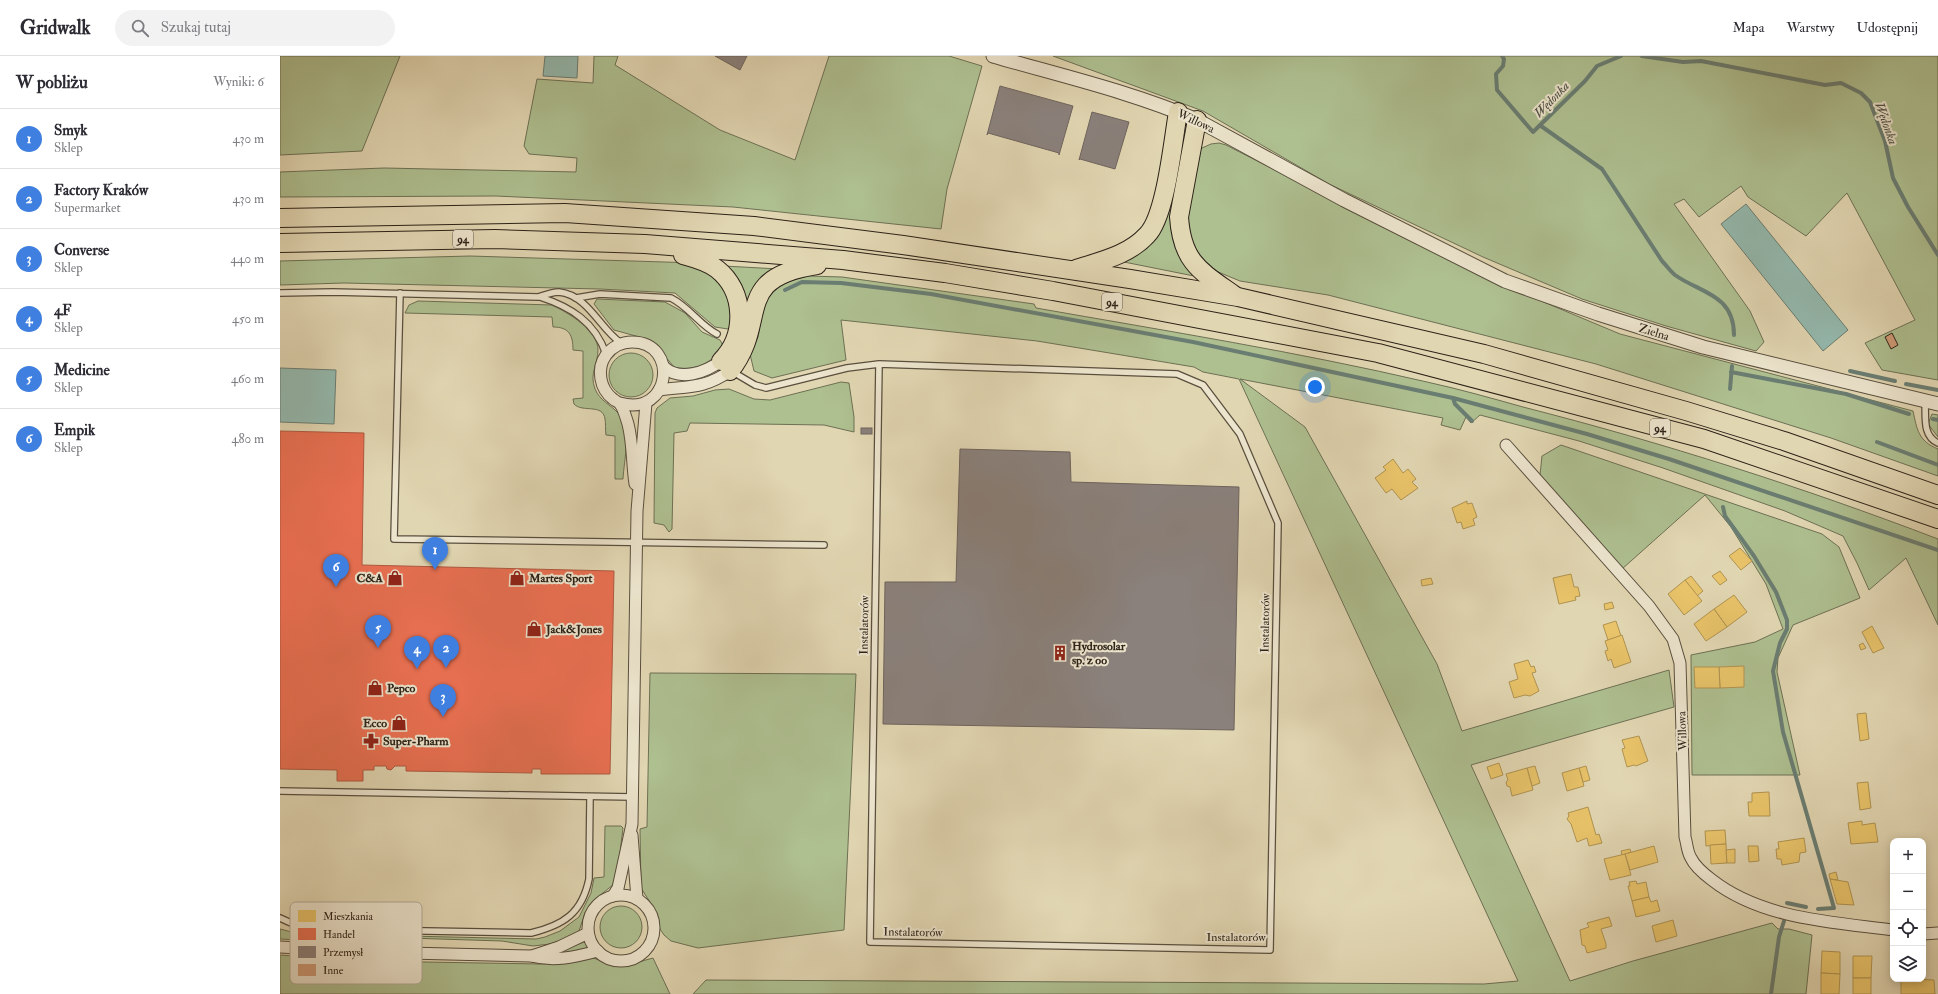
<!DOCTYPE html>
<html lang="pl">
<meta charset="utf-8">
<style>
body{margin:0;font-family:"IM FELL Double Pica",serif;background:#f2f2f3;color:#2b2b33}
.controls{position:absolute;right:12px;bottom:12px;display:grid;overflow:hidden;border-radius:8px;box-shadow:0 2px 10px #0003}
.controls button{width:36px;height:36px;display:grid;place-items:center;padding:0;border:0;border-bottom:1px solid #e1e1e2;background:#fff;color:#2b2b33;font:20px sans-serif}
.you{position:absolute;left:1035px;top:331px;width:14px;height:14px;margin:-10px;border:3px solid #fff;border-radius:50%;background:#1a73e8;box-shadow:0 0 0 6px #1a73e833}
.badge{display:grid;place-items:center;width:26px;height:26px;border-radius:50%;background:#ea580c;color:#fff;font-size:13px;font-weight:700}
.pin{position:absolute;translate:-50% -33px;filter:drop-shadow(0 1px 2px #0008)}
.pin::after{content:'';position:absolute;top:21px;width:14px;height:12px;background:inherit;clip-path:polygon(0 0,100% 0,50% 100%)}
.list{margin:0;padding:0;list-style:none}
h2{display:flex;justify-content:space-between;align-items:center;height:52px;margin:0;padding:0 16px;font-size:17px}
h2 small{font-size:13px;font-weight:400;color:#7c7c81}
.list li{display:grid;grid-template-columns:26px 1fr auto;gap:12px;align-items:center;box-sizing:border-box;height:60px;padding:0 16px;border-top:1px solid #e1e1e2}
.list b{display:block;font-size:15px;white-space:nowrap}
.list p{margin:0;font-size:13px;white-space:nowrap;color:#7c7c81}
.list em{font-size:13px;font-style:normal;color:#7c7c81}
.icon{flex:none;width:22px;height:22px;fill:none;stroke:currentColor;stroke-width:2;stroke-linecap:round;stroke-linejoin:round}
.map{position:relative;flex:none;width:1658px;height:938px;overflow:hidden}
header{display:flex;align-items:center;gap:24px;box-sizing:border-box;height:56px;padding:0 20px;background:#fff;border-bottom:1px solid #e1e1e2}
header strong{font-size:19px}
nav{display:flex;gap:22px;margin-inline-start:auto;font-size:14px}
.search{width:280px;height:36px;background:#f2f2f3;display:flex;align-items:center;gap:10px;box-sizing:border-box;padding:0 14px;border-radius:22px;color:#7c7c81;font-size:15px}
main{display:flex}
aside{flex:1;background:#fff}
.map>svg:first-child{display:block}
</style>
<header>
<strong>Gridwalk</strong>
<div class="search"><svg class="icon" aria-label="search" viewBox="0 0 24 24"><circle cx="10" cy="10" r="6"/><path d="M15 15l6 6"/></svg>Szukaj tutaj</div>
<nav><a>Mapa</a><a>Warstwy</a><a>Udostępnij</a></nav>
</header>
<main>
<aside>
<h2>W pobliżu<small>Wyniki: 6</small></h2>
<ul class="list">
<li><span class="badge" style="background:#3f7fe0">1</span><div><b>Smyk</b><p>Sklep</p></div><em>430 m</em></li>
<li><span class="badge" style="background:#3f7fe0">2</span><div><b>Factory Kraków</b><p>Supermarket</p></div><em>430 m</em></li>
<li><span class="badge" style="background:#3f7fe0">3</span><div><b>Converse</b><p>Sklep</p></div><em>440 m</em></li>
<li><span class="badge" style="background:#3f7fe0">4</span><div><b>4F</b><p>Sklep</p></div><em>450 m</em></li>
<li><span class="badge" style="background:#3f7fe0">5</span><div><b>Medicine</b><p>Sklep</p></div><em>460 m</em></li>
<li><span class="badge" style="background:#3f7fe0">6</span><div><b>Empik</b><p>Sklep</p></div><em>480 m</em></li>
</ul>
</aside>
<div class="map">
<svg width="1658" height="938" viewBox="0 0 1658 938">
<rect width="100%" height="100%" fill="#e1d6b2"/>
<filter id="stains"><feTurbulence type="fractalNoise" baseFrequency=".005" numOctaves="4"/><feColorMatrix values="0 0 0 0 .2 0 0 0 0 .09 0 0 0 0 .02 0 0 0 .5 -.17"/></filter>
<radialGradient id="worn" r=".72"><stop offset=".6" stop-color="#630" stop-opacity="0"/><stop offset="1" stop-color="#630" stop-opacity=".3"/></radialGradient>
<g fill="#aebf90" stroke="#6d7054">
<polygon points="0,0 120,0 82,95 0,99"/>
<polygon points="314,0 338,0 335,9 440,74 515,104 549,0 669,0 702,10 667,133 661,173 453,151 216,140 0,141 0,116 104,112 296,116 297,102 249,98 244,90 257,23 313,27"/>
<polygon points="773,0 1658,0 1658,324 1602,314 1585,287 1635,264 1567,137 1526,180 1468,141 1461,130 1419,161 1404,143 1394,148 1470,255 1484,286 1476,295 1386,270 1302,243 1203,201 1049,128 923,55"/>
<polygon points="906,77 894,159 919,221 839,205 853,198 904,78"/>
<path d="M939 87 946 89 1204 221 1340 278 1633 355C1637 373 1638 385 1658 393V420L1551 382 1316 308 1048 239 960 225 931 213 909 185 908 139 915 100 922 92 931 88Z"/>
<polygon points="190,200 417,207 440,223 453,249 454,266 448,273 435,271 395,237 320,233 64,227 0,229 0,205"/>
<polygon points="444,210 499,213 466,250"/>
<path d="M528 220 562 221 754 248 756 252C887 275 1018 296 1147 326 1179 333 1211 342 1243 351 1384 387 1522 431 1658 483V569L1626 502 1589 534 1577 507 1563 480 1505 455 1383 412 1299 385 1200 359 1191 367 1186 361 1180 374 1161 369 1163 362 960 323 1025 371 1157 608 1182 675 1389 614 1394 651 1191 709 1290 925 1353 905 1492 867 1498 873H1509L1532 879 1526 938H413L426 924 1204 928 1238 925 959 323 923 316 914 311 757 285 561 264 566 304 492 322 474 315 470 298C472 292 476 287 478 281 480 274 479 266 480 259 486 235 505 225 528 220Z"/>
<path d="M317 243 385 246 405 257 422 276 440 284 444 291C431 307 415 316 394 311L379 293 363 282 334 274 314 248Z"/>
<path d="M138 245 272 249C287 256 318 274 318 294 318 309 309 317 315 333 320 345 330 348 338 357 352 374 344 403 343 423H335V380L326 379C325 373 326 368 325 363 323 347 302 357 294 348L293 343 303 342V295L293 294C293 279 289 271 273 271L272 261 125 257 129 249Z"/>
<circle cx="351" cy="319" r="22"/>
<polygon points="561,326 569,327 574,361 574,376 544,369 410,367 407,375 394,377 392,473 389,476 384,469 374,467 375,357 377,352 390,342 413,340 435,334 449,333 474,343 490,344"/>
<polygon points="1652,358 1658,359 1658,381 1648,368"/>
<polygon points="1281,389 1542,478 1559,491 1580,542 1513,569 1498,602 1497,616 1520,719 1412,719 1411,599 1475,586 1503,573 1486,528 1451,471 1425,439 1342,513 1260,419 1262,400"/>
<polygon points="370,617 576,618 564,874 418,892 391,885 384,879 380,873 375,854 361,832 360,773 367,771"/>
<polygon points="325,770 341,770 343,772 337,821 334,828 313,845 305,857 299,875 289,882 270,888 253,890 222,885 127,882 128,880 256,883 265,881 280,875 299,861 311,837 314,822 324,821"/>
<circle cx="341" cy="871" r="21"/>
<polygon points="0,873 23,879 104,880 109,888 107,889 0,883"/>
<polygon points="304,886 308,890 307,892 277,899 276,897"/>
<polygon points="0,899 86,905 260,908 285,907 311,901 335,910 344,910 373,902 390,938 0,938"/>
</g>
<g fill="#94b9ae" stroke="#6a7d72">
<polygon points="265,0 298,0 297,22 263,20"/>
<polygon points="1466,148 1568,274 1543,295 1441,168"/>
<polygon points="0,312 56,314 54,368 0,366"/>
</g>
<g fill="#e9c46a" stroke="#b09351">
<polygon points="1113,403 1123,417 1128,413 1136,423 1132,426 1138,432 1121,444 1112,433 1106,437 1095,422 1106,414 1103,411"/>
<polygon points="1187,445 1187,448 1192,447 1197,461 1193,463 1195,469 1183,473 1181,466 1177,467 1172,452"/>
<polygon points="1460,492 1472,505 1461,514 1449,500"/>
<polygon points="1440,515 1447,524 1440,529 1432,520"/>
<polygon points="1291,518 1294,531 1298,531 1300,540 1295,541 1296,544 1279,548 1273,522"/>
<polygon points="1411,520 1423,535 1417,540 1405,524"/>
<polygon points="1151,522 1153,528 1142,530 1141,524"/>
<polygon points="1405,524 1422,545 1404,559 1388,538"/>
<polygon points="1454,539 1467,556 1447,571 1434,553"/>
<polygon points="1332,546 1334,552 1325,554 1324,548"/>
<polygon points="1434,553 1447,571 1426,585 1414,568"/>
<polygon points="1336,565 1341,580 1328,584 1323,569"/>
<polygon points="1592,570 1604,592 1593,597 1582,576"/>
<polygon points="1342,579 1351,606 1334,612 1331,603 1328,605 1325,595 1328,594 1325,585"/>
<polygon points="1583,587 1586,592 1581,594 1579,589"/>
<polygon points="1248,604 1251,611 1254,610 1256,616 1252,617 1259,635 1250,640 1245,639 1234,642 1229,626 1238,623 1234,608"/>
<polygon points="1464,610 1464,631 1440,632 1439,611"/>
<polygon points="1414,611 1439,611 1440,632 1415,632"/>
<polygon points="1586,657 1589,683 1580,685 1577,658"/>
<polygon points="1359,680 1368,705 1356,710 1354,709 1347,711 1342,693 1345,692 1342,684"/>
<polygon points="1219,707 1223,719 1211,723 1207,711"/>
<polygon points="1255,710 1260,727 1252,730 1247,712"/>
<polygon points="1306,710 1310,724 1303,726 1299,712"/>
<polygon points="1247,712 1253,734 1232,740 1230,731 1227,730 1226,726 1228,724 1226,718"/>
<polygon points="1299,712 1304,730 1287,735 1282,717"/>
<polygon points="1588,726 1591,752 1580,754 1577,727"/>
<polygon points="1489,736 1490,760 1469,760 1468,746 1472,746 1472,737"/>
<polygon points="1308,751 1316,779 1319,778 1322,787 1309,790 1307,782 1297,786 1291,768 1287,763 1289,760 1288,757"/>
<polygon points="1582,765 1582,769 1595,767 1598,786 1571,788 1568,767"/>
<polygon points="1445,774 1446,788 1426,790 1425,775"/>
<polygon points="1524,782 1526,796 1520,797 1519,806 1502,809 1501,803 1497,803 1496,793 1499,793 1498,786"/>
<polygon points="1446,788 1447,807 1431,808 1430,789"/>
<polygon points="1374,790 1378,806 1350,814 1345,798"/>
<polygon points="1468,790 1478,790 1479,805 1469,806"/>
<polygon points="1350,793 1351,796 1342,799 1341,795"/>
<polygon points="1455,793 1455,807 1447,807 1446,794"/>
<polygon points="1345,798 1351,819 1330,824 1324,803"/>
<polygon points="1556,816 1558,824 1550,823 1549,818"/>
<polygon points="1550,823 1568,826 1574,849 1557,848"/>
<polygon points="1356,825 1357,828 1366,826 1369,841 1352,845 1348,830 1350,830 1349,826"/>
<polygon points="1369,841 1371,846 1377,844 1380,855 1356,861 1352,845"/>
<polygon points="1329,861 1332,870 1321,873 1326,888 1326,892 1307,897 1305,890 1302,889 1300,874 1309,871 1307,867"/>
<polygon points="1393,864 1397,880 1376,886 1372,870"/>
<polygon points="1542,895 1560,896 1560,918 1541,917"/>
<polygon points="1573,900 1592,900 1591,922 1573,922"/>
<polygon points="1541,917 1560,918 1559,938 1541,938"/>
<rect x="1573" y="922" width="18" height="16"/>
<polygon points="1630,923 1654,924 1655,938 1621,938 1621,924"/>
</g>
<polygon fill="#e76f51" stroke="#af5840" points="0,375 84,377 82,509 334,515 330,718 261,718 261,713 252,713 252,717 126,715 126,710 115,710 111,714 107,713 106,710 94,710 94,714 83,714 83,725 57,725 57,714 0,713"/>
<g fill="#8a817c" stroke="#6e645e">
<polygon points="435,0 467,0 460,14"/>
<polygon points="720,30 793,50 779,99 779,97 708,77 707,79"/>
<polygon points="812,56 849,66 835,113 800,103 799,104"/>
<rect x="581" y="372" width="11" height="6"/>
<polygon points="680,393 790,396 791,426 959,431 954,674 603,668 605,526 676,526"/>
</g>
<g fill="none" stroke-linecap="round" stroke-linejoin="round">
<g stroke="#6a7d72" stroke-width="4">
<polyline points="1222,0 1224,3 1223,10 1216,18 1217,34 1253,76 1305,25 1317,10 1341,0"/>
<polyline points="1362,0 1403,6 1421,5 1545,29 1561,27 1581,37 1590,46 1605,85 1613,122 1628,151 1658,199"/>
<path d="M1261 70 1322 113 1382 205C1386 209 1390 215 1395 219 1420 237 1454 238 1454 279"/>
<polyline points="505,234 522,226 561,227 651,238 913,286 1173,342 1307,378 1389,403 1658,494"/>
<polyline points="1570,315 1615,325"/>
<polyline points="1451,316 1566,338 1629,358"/>
<polyline points="1626,328 1658,334"/>
<polyline points="1450,333 1452,310"/>
<polyline points="1173,342 1175,348 1192,365"/>
<polyline points="1653,363 1658,364"/>
<polyline points="1597,386 1658,409"/>
<polyline points="1443,451 1445,460 1474,500 1496,536 1507,564 1507,573 1500,587 1493,615 1503,676 1554,852 1538,853"/>
<polyline points="1507,847 1526,851"/>
<polyline points="1491,938 1499,881 1504,865"/>
</g>
</g>
<polygon fill="#d09b77" stroke="#2c2218" points="1612,277 1618,289 1611,293 1605,281"/>
<g fill="none" stroke-linecap="round" stroke-linejoin="round">
<defs>
<g id="service">
<path d="M0 237 53 236 258 241C264 239 273 236 279 236 308 239 320 273 341 287"/>
<polyline points="120,237 114,483 544,489"/>
<path d="M260 241C291 251 315 266 326 298"/>
<path d="M296 242 320 238 391 242C409 251 420 269 437 278"/>
<polyline points="453,316 475,329 486,332 567,312 599,308 897,318 923,329 960,378 998,467 990,894 590,886 599,308"/>
<path d="M1645 346C1646 360 1642 380 1658 387"/>
<polyline points="0,735 353,741"/>
<path d="M0 862 20 871 35 873 251 877C284 869 302 857 309 823L310 741"/>
<polyline points="106,874 134,896"/>
</g>
<g id="minor">
<path d="M384 311C400 326 426 316 441 305"/>
<path d="M379 334C409 330 424 333 450 315"/>
<path d="M340 347C391 362 400 286 352 286 342 286 332 291 326 299 316 313 320 333 333 343 335 345 339 346 340 348 344 353 346 362 348 368 353 387 352 409 355 428"/>
<path d="M1226 389 1369 550 1393 583 1400 607 1405 781C1407 787 1407 796 1411 802 1415 811 1424 818 1432 824 1482 863 1552 866 1613 874"/>
<polyline points="352,779 357,843"/>
<circle cx="341" cy="872" r="33"/>
<polyline points="333,840 338,832 352,768 357,455 366,347"/>
<polyline points="1643,878 1658,877"/>
<path d="M0 891 87 896 251 900C274 906 295 901 318 895"/>
<polyline points="252,900 279,891 308,877"/>
</g>
<path id="tertiary" d="M713 0C782 20 852 36 917 64L1064 144 1225 225 1318 258 1423 291 1658 348"/>
<g id="trunk">
<path d="M917 64 899 161C902 206 920 215 954 239"/>
<polyline points="0,162 285,157 474,170 623,189 850,223 958,241 1204,298 1406,355 1504,385 1658,439"/>
<polyline points="0,187 215,183 365,188 563,204 665,217 773,235 1098,297 1424,383 1658,463"/>
<path d="M403 199C414 202 427 205 437 213 465 235 467 279 441 305"/>
<path d="M796 213C821 205 849 199 867 179 886 160 893 84 898 56"/>
<path d="M450 315C490 265 450 222 537 209"/>
</g>
</defs>
<use href="#service" stroke="#594f3e" stroke-width="8"/>
<use href="#minor" stroke="#594f3e" stroke-width="13"/>
<use href="#tertiary" stroke="#594f3e" stroke-width="15"/>
<use href="#trunk" stroke="#2c2218" stroke-width="20"/>
<use href="#service" stroke="#ece4cd" stroke-width="5.5"/>
<use href="#minor" stroke="#ece4cd" stroke-width="11"/>
<use href="#tertiary" stroke="#ece4cd" stroke-width="13"/>
<use href="#trunk" stroke="#e1d6b2" stroke-width="18"/>
</g>
<defs>
<symbol id="shop-bare" viewBox="-9 -9 18 18"><path d="M-5-2.5h2.3a2.7 3.5 0 0 1 5.4 0H5L5.5 6h-11ZM-1.5-2.5h3a1.5 2.3 0 0 0-3 0Z" fill="#8f2418" stroke="#ece4cd" stroke-width="2.5" paint-order="stroke"/></symbol>
<symbol id="building-bare" viewBox="-9 -9 18 18"><path d="M-4-6H4V6H1V3H-1V6H-4ZM-2.5-4.3h1.7v1.8h-1.7ZM.8-4.3h1.7v1.8H.8ZM-2.5-1h1.7V.8h-1.7ZM.8-1h1.7V.8H.8Z" fill="#8f2418" stroke="#ece4cd" stroke-width="2.5" paint-order="stroke"/></symbol>
<symbol id="pharmacy-bare" viewBox="-9 -9 18 18"><path d="M-2-6h4v4h4v4h-4v4h-4v-4h-4v-4h4Z" fill="#8f2418" stroke="#ece4cd" stroke-width="2.5" paint-order="stroke"/></symbol>
</defs>
<g fill-rule="evenodd">
<use href="#shop-bare" x="104" y="511" width="22" height="22"/>
<use href="#shop-bare" x="226" y="511" width="22" height="22"/>
<use href="#shop-bare" x="243" y="562" width="22" height="22"/>
<use href="#building-bare" x="769" y="586" width="22" height="22"/>
<use href="#shop-bare" x="84" y="621" width="22" height="22"/>
<use href="#shop-bare" x="108" y="656" width="22" height="22"/>
<use href="#pharmacy-bare" x="80" y="674" width="22" height="22"/>
</g>
<g text-anchor="middle" stroke-width="4" stroke-linejoin="round" paint-order="stroke">
<g fill="#ece4cd" stroke="#665c4e" stroke-width="1">
<rect x="173" y="174" width="20" height="18" rx="3"/>
<rect x="822" y="237" width="20" height="18" rx="3"/>
<rect x="1370" y="363" width="20" height="18" rx="3"/>
</g>
<g font-size="11" font-weight="bold" fill="#2c2218">
<text x="183" y="187">94</text>
<text x="832" y="250">94</text>
<text x="1380" y="376">94</text>
</g>
<g font-size="12" fill="#2c2218" stroke="#ece4cd">
<text transform="translate(916 65) rotate(25)" y="4">Willowa</text>
<text transform="translate(1374 276) rotate(17)" y="4">Zielna</text>
<text transform="translate(985 567) rotate(-89)" y="4">Instalatorów</text>
<text transform="translate(584 569) rotate(-89)" y="4">Instalatorów</text>
<text transform="translate(1402 675) rotate(-92)" y="4">Willowa</text>
<text transform="translate(633 876) rotate(1)" y="4">Instalatorów</text>
<text x="956" y="885">Instalatorów</text>
</g>
<g font-size="12" font-weight="bold" fill="#2c2218" stroke="#ece4cd" text-anchor="start">
<text x="103" y="526" text-anchor="end">C&amp;A</text>
<text x="249" y="526">Martes Sport</text>
<text x="266" y="577">Jack&amp;Jones</text>
<text x="792" y="594">Hydrosolar<tspan x="792" dy="14">sp. z oo</tspan></text>
<text x="107" y="636">Pepco</text>
<text x="107" y="671" text-anchor="end">Ecco</text>
<text x="103" y="689">Super-Pharm</text>
</g>
<g font-size="13" font-style="italic" fill="#4b4f45" stroke="#ece4cd">
<text transform="translate(1271 43) rotate(-46)" y="5">Wędonka</text>
<text transform="translate(1607 67) rotate(70)" y="5">Wędonka</text>
</g>
</g>
<rect x="10" y="846" width="132" height="82" rx="6" fill="#ece4cd" stroke="#b2aa97" stroke-width="1"/>
<rect x="18" y="854" width="18" height="12" fill="#e9c46a"/>
<rect x="18" y="872" width="18" height="12" fill="#e76f51"/>
<rect x="18" y="890" width="18" height="12" fill="#8a817c"/>
<rect x="18" y="908" width="18" height="12" fill="#d09b77"/>
<g font-size="11" fill="#2c2218">
<text x="43" y="864">Mieszkania</text>
<text x="43" y="882">Handel</text>
<text x="43" y="900">Przemysł</text>
<text x="43" y="918">Inne</text>
</g>
<rect width="100%" height="100%" filter="url(#stains)"/>
<rect width="100%" height="100%" fill="url(#worn)"/>
</svg>
<div class="controls">
<button>+</button>
<button>−</button>
<button><svg class="icon" aria-label="locate" viewBox="0 0 24 24"><circle cx="12" cy="12" r="6"/><path d="M12 2v4M12 18v4M2 12h4M18 12h4"/></svg></button>
<button><svg class="icon" aria-label="layers" viewBox="0 0 24 24"><path d="M12 4l9 5-9 5-9-5zM3 14l9 5 9-5"/></svg></button>
</div>
<div class="you"></div>
<div class="pin badge" style="left:155px;top:514px;background:#3f7fe0">1</div>
<div class="pin badge" style="left:166px;top:612px;background:#3f7fe0">2</div>
<div class="pin badge" style="left:163px;top:661px;background:#3f7fe0">3</div>
<div class="pin badge" style="left:137px;top:613px;background:#3f7fe0">4</div>
<div class="pin badge" style="left:98px;top:592px;background:#3f7fe0">5</div>
<div class="pin badge" style="left:56px;top:531px;background:#3f7fe0">6</div>
</div>
</main>
